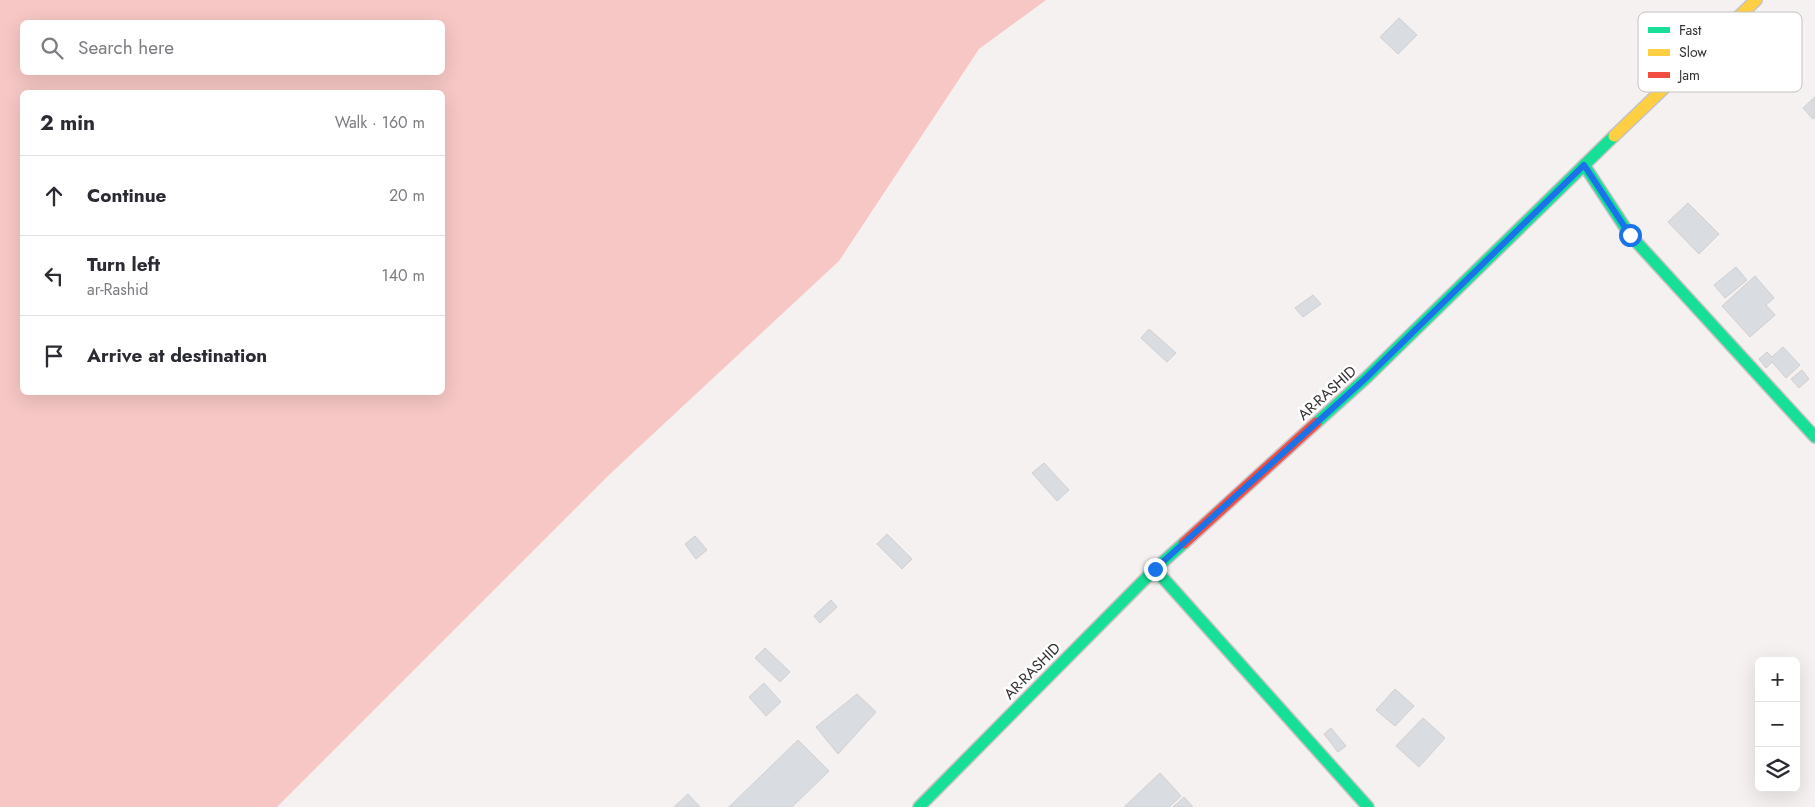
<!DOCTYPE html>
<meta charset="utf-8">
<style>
body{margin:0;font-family:Jost,sans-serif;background:#f7f7f7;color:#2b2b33}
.controls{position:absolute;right:15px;bottom:15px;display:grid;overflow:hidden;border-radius:8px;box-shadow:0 5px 20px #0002}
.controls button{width:45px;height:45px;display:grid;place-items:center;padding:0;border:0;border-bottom:1px solid #e1e1e2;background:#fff;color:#2b2b33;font:25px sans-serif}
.stop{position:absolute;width:15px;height:15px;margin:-11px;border:4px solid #1a73e8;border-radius:50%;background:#fff}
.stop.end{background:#1a73e8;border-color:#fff;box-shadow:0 1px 5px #0008}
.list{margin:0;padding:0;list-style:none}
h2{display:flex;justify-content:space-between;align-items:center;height:65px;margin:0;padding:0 20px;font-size:21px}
h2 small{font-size:16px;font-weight:400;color:#7c7c81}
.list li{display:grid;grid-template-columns:32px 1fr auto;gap:15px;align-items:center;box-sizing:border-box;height:80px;padding:0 20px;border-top:1px solid #e1e1e2}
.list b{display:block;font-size:19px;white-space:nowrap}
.list p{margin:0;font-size:16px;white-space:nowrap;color:#7c7c81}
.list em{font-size:16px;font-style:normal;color:#7c7c81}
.icon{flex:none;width:28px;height:28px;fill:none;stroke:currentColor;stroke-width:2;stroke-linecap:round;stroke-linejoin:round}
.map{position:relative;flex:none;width:1815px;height:807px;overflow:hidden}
.search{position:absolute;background:#fff;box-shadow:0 5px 20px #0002;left:20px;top:20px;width:425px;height:55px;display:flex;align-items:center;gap:12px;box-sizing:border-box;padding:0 18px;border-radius:8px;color:#7c7c81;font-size:19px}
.panel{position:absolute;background:#fff;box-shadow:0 5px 20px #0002;left:20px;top:90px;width:425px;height:305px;border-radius:8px}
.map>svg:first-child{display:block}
</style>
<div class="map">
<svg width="1815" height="807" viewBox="0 0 1815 807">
<rect width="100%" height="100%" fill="#f6f1f1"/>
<path fill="#f6c7c4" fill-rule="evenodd" d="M0 0H1046L979 49 839 261 610 474 277 807H0ZM22 22H442V72H22ZM22 92H442V392H22Z"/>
<g fill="#d9dde1" stroke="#d0cecf">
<polygon points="1399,18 1417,35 1398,54 1380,37"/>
<polygon points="1815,97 1815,117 1813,119 1803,108"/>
<polygon points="1688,203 1719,234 1699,254 1668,222"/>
<polygon points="1736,267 1747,280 1725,298 1714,285"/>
<polygon points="1755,276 1774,298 1766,305 1775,315 1750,337 1722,306"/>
<polygon points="1313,295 1321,304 1303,317 1295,308"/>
<polygon points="1149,329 1176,353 1167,362 1141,338"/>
<polygon points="1783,347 1800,365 1786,378 1772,362 1766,368 1759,359 1767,352 1772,357"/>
<polygon points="1802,370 1809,379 1799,388 1791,379"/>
<polygon points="1044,463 1069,490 1057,501 1032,473"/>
<polygon points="887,534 912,559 902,569 877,544"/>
<polygon points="695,536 707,550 696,559 685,544"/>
<polygon points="831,600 837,607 820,623 814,616"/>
<polygon points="765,648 790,672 780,682 755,658"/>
<polygon points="764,683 781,702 766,716 749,697"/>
<polygon points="1395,689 1414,706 1395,726 1376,710"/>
<polygon points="857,694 876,712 838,754 816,727"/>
<polygon points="1423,718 1445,738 1419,767 1396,746"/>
<polygon points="1331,728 1346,746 1338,752 1324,734"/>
<polygon points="798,740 829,771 792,807 729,807"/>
<polygon points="1160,773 1181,796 1169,807 1124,807"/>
<polygon points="688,794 700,807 674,807"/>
<polygon points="1184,797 1193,807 1173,807"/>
</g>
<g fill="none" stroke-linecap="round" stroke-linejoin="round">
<defs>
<g id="fast">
<polyline points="1584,165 1630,235 1815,437"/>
<polyline points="1316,423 1366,378 1614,136"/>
<polyline points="1155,569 1368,807"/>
<polyline points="919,807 1155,569 1184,543"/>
</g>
<polyline id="slow" points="1614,136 1756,0"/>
<polyline id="jam" points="1184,543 1316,423"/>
</defs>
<use href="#fast" stroke="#c6c2c2" stroke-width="14"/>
<use href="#slow" stroke="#c6c2c2" stroke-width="14"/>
<use href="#jam" stroke="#c6c2c2" stroke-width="14"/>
<use href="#fast" stroke="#16e098" stroke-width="11"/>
<use href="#slow" stroke="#ffcf43" stroke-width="11"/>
<use href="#jam" stroke="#f24e42" stroke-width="11"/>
</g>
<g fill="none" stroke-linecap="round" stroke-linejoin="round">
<polyline stroke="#1a73e8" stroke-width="6" points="1155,569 1366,378 1584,165 1630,235"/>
</g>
<g text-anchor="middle" stroke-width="5" stroke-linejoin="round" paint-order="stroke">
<g font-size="15" fill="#353232" stroke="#fff">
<text transform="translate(1327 393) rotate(-42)" y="5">AR-RASHID</text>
<text transform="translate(1032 671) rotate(-45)" y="5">AR-RASHID</text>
</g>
</g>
<rect x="1638" y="12" width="164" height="80" rx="8" fill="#fff" stroke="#c2c2c2" stroke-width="1"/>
<rect x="1648" y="27" width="22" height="6" fill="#16e098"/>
<rect x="1648" y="49" width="22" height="7" fill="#ffcf43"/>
<rect x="1648" y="72" width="22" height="6" fill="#f24e42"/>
<g font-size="14" fill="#353232">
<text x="1679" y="35">Fast</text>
<text x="1679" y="57">Slow</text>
<text x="1679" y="80">Jam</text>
</g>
</svg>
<div class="controls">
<button>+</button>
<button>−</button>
<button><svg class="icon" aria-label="layers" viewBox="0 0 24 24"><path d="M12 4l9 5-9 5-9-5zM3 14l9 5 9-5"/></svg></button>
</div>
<div class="stop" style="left:1630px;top:235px"></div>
<div class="stop end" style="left:1155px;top:569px"></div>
<div class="search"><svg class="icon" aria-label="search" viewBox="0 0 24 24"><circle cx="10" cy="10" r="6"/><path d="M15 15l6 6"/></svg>Search here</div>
<section class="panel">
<h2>2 min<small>Walk · 160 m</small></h2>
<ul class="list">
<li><svg class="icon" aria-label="ahead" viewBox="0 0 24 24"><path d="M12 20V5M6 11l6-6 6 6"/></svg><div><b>Continue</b></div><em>20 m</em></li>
<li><svg class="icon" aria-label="left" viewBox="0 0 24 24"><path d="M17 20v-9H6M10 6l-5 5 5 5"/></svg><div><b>Turn left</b><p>ar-Rashid</p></div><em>140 m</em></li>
<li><svg class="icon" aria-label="arrive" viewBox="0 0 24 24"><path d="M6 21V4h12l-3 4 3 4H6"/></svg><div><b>Arrive at destination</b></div></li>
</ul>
</section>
</div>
